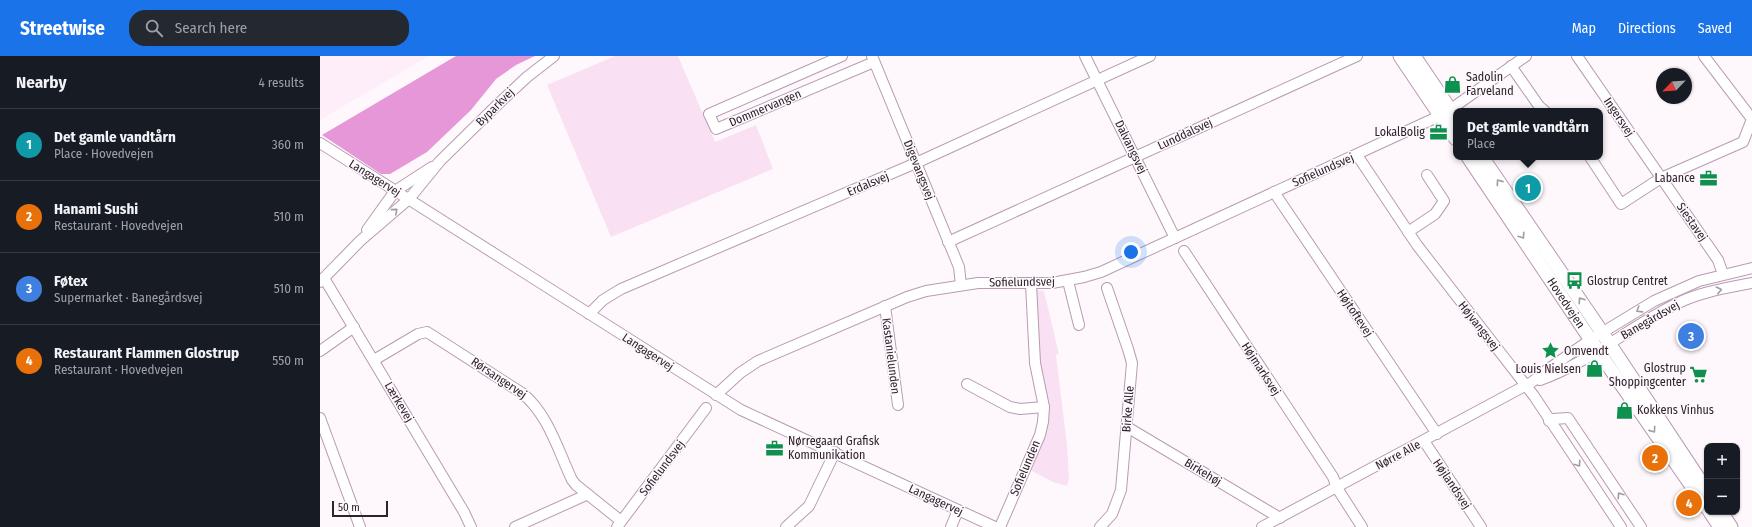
<!DOCTYPE html>
<meta charset="utf-8">
<style>
body{margin:0;font-family:"Fira Sans Condensed",sans-serif;background:#242831;color:#f1f3f6}
.controls{position:absolute;right:12px;bottom:12px;display:grid;overflow:hidden;border-radius:8px;box-shadow:0 1px 3px #0004}
.controls button{width:36px;height:36px;display:grid;place-items:center;padding:0;border:0;border-bottom:1px solid #363941;background:#171b24;color:#f1f3f6;font:20px sans-serif}
.compass{position:absolute;left:1336px;top:12px;width:36px;height:36px;border-radius:50%;background:#171b24;box-shadow:0 1px 3px #0004;rotate:245deg}
.scale{position:absolute;left:12px;bottom:10px;width:56px;box-sizing:border-box;padding-left:4px;border:2px solid #2e222c;border-top:0;font-size:11px;line-height:14px;white-space:nowrap;color:#2e222c;-webkit-text-stroke:3px #fef8fd;paint-order:stroke}
.you{position:absolute;left:811px;top:196px;width:14px;height:14px;margin:-10px;border:3px solid #fff;border-radius:50%;background:#1a73e8;box-shadow:0 0 0 6px #1a73e833}
.badge{display:grid;place-items:center;width:26px;height:26px;border-radius:50%;background:#1a73e8;color:#fff;font-size:13px;font-weight:700}
.pin{position:absolute;translate:-50% -50%;border:2px solid #fff;box-shadow:0 1px 4px #0006}
.popup{position:absolute;left:1133px;top:52px;width:150px;height:52px;box-sizing:border-box;display:grid;place-content:center;border-radius:8px;background:#171b24;filter:drop-shadow(0 1px 3px #0005);font-size:13px;white-space:nowrap;color:#9ea1a6}
.popup b{font-size:15px;color:#f1f3f6}
.popup::after{content:'';position:absolute;left:50%;top:100%;margin-left:-8px;border:8px solid transparent;border-top-color:#171b24}
.list{margin:0;padding:0;list-style:none}
h2{display:flex;justify-content:space-between;align-items:center;height:52px;margin:0;padding:0 16px;font-size:17px}
h2 small{font-size:13px;font-weight:400;color:#9ea1a6}
.list li{display:grid;grid-template-columns:26px 1fr auto;gap:12px;align-items:center;box-sizing:border-box;height:72px;padding:0 16px;border-top:1px solid #363941}
.list b{display:block;font-size:15px;white-space:nowrap}
.list p{margin:0;font-size:13px;white-space:nowrap;color:#9ea1a6}
.list em{font-size:13px;font-style:normal;color:#9ea1a6}
.icon{flex:none;width:22px;height:22px;fill:none;stroke:currentColor;stroke-width:2;stroke-linecap:round;stroke-linejoin:round}
.map{position:relative;flex:none;width:1432px;height:471px;overflow:hidden}
header{display:flex;align-items:center;gap:24px;box-sizing:border-box;height:56px;padding:0 20px;background:#1a73e8;color:#fff}
header strong{font-size:19px}
nav{display:flex;gap:22px;margin-inline-start:auto;font-size:14px}
.search{width:280px;height:36px;background:#242831;display:flex;align-items:center;gap:10px;box-sizing:border-box;padding:0 14px;border-radius:16px;color:#9ea1a6;font-size:15px}
main{display:flex}
aside{flex:1;background:#171b24}
.map>svg:first-child{display:block}
</style>
<header>
<strong>Streetwise</strong>
<div class="search"><svg class="icon" aria-label="search" viewBox="0 0 24 24"><circle cx="10" cy="10" r="6"/><path d="M15 15l6 6"/></svg>Search here</div>
<nav><a>Map</a><a>Directions</a><a>Saved</a></nav>
</header>
<main>
<aside>
<h2>Nearby<small>4 results</small></h2>
<ul class="list">
<li><span class="badge" style="background:#0f9aa8">1</span><div><b>Det gamle vandtårn</b><p>Place · Hovedvejen</p></div><em>360 m</em></li>
<li><span class="badge" style="background:#e8710a">2</span><div><b>Hanami Sushi</b><p>Restaurant · Hovedvejen</p></div><em>510 m</em></li>
<li><span class="badge" style="background:#3f7fe0">3</span><div><b>Føtex</b><p>Supermarket · Banegårdsvej</p></div><em>510 m</em></li>
<li><span class="badge" style="background:#e8710a">4</span><div><b>Restaurant Flammen Glostrup</b><p>Restaurant · Hovedvejen</p></div><em>550 m</em></li>
</ul>
</aside>
<div class="map">
<svg width="1432" height="471" viewBox="0 0 1432 471">
<rect width="100%" height="100%" fill="#fef8fd"/>
<polygon fill="#fdeefa" points="0,0 109,0 0,64"/>
<g fill="#f9e1f3">
<polygon points="295,0 358,0 395,86 436,69 453,113 291,181 227,29"/>
<polygon points="715,234 724,235 739,298 736,299 747,389 749,423 747,430 733,426 708,413 723,379"/>
</g>
<polygon fill="#e597d7" points="136,0 215,0 196,9 176,23 151,54 107,96 70,118 61,118 2,79"/>
<g fill="none" stroke-linecap="round" stroke-linejoin="round">
<defs>
<g id="minor">
<polyline points="522,0 389,58 396,73 554,6"/>
<polyline points="552,0 639,211 641,229"/>
<polyline points="765,0 855,182"/>
<polyline points="1257,0 1398,204 1403,218"/>
<polyline points="1191,10 1219,50 1225,55"/>
<polyline points="1131,53 1206,0"/>
<polyline points="0,87 421,354 675,471"/>
<polyline points="1037,99 1097,189 1214,340 1301,471"/>
<polyline points="1270,101 1301,148 1341,122 1423,86 1432,63 1384,0"/>
<polyline points="954,136 1117,378"/>
<polyline points="47,174 75,135 112,111"/>
<polyline points="1088,176 1115,158 1124,145 1107,119"/>
<polyline points="628,186 1037,0"/>
<polyline points="864,195 1013,421 1017,432 1042,471"/>
<polyline points="4,222 144,456 151,471"/>
<polyline points="748,225 759,269"/>
<polyline points="0,226 40,185 89,143 120,105 176,50 207,21 234,0"/>
<polyline points="565,250 578,349"/>
<polyline points="269,258 283,244 301,233 596,107 830,0"/>
<polyline points="0,295 34,271"/>
<path d="M54 304 98 278 107 276 202 337C228 358 238 394 252 424L256 429 301 465"/>
<path d="M1220 324C1269 307 1309 271 1356 248 1379 236 1407 232 1432 227"/>
<polyline points="647,328 690,351 700,353 724,351"/>
<polyline points="396,339 420,317 438,305 587,241 606,235 658,227 732,227 764,221 781,216 1113,63 1119,59"/>
<polyline points="0,362 40,471"/>
<polyline points="1229,365 1233,363 1248,362 1321,471"/>
<polyline points="807,371 960,462"/>
<polyline points="1104,385 1161,471"/>
<polyline points="195,471 266,439"/>
<polyline points="297,471 386,352"/>
<polyline points="466,471 489,450 515,396"/>
<polyline points="631,471 638,454"/>
<polyline points="680,471 720,379 723,366 724,351 715,307 711,228"/>
<polyline points="780,471 792,458 801,434 812,307 808,293 787,232"/>
<polyline points="942,471 1212,326 1224,316 1270,284 1334,245 1379,225 1432,212"/>
</g>
<g id="major">
<polyline points="1080,0 1136,83"/>
<polyline points="1094,0 1136,62"/>
<polyline points="1114,41 1121,51 1131,53"/>
<path id="s1" d="M1148 101 1287 308 1387 452"/>
<polyline points="1162,101 1273,263 1387,435"/>
<polyline points="1390,456 1400,471"/>
<polyline points="1401,456 1411,471"/>
</g>
</defs>
<use href="#minor" stroke="#b89bb2" stroke-width="12"/>
<use href="#major" stroke="#b89bb2" stroke-width="15"/>
<use href="#minor" stroke="#fff" stroke-width="10"/>
<use href="#major" stroke="#fff" stroke-width="13"/>
</g>
<defs><path id="oneway-chevron" d="M-2-3.5L2.5 0L-2 3.5" fill="none" stroke-width="1.6" stroke-linecap="round" stroke-linejoin="round"/></defs>
<g stroke="#a19ca0">
<use href="#oneway-chevron" transform="translate(1179 126) rotate(-125)"/>
<use href="#oneway-chevron" transform="translate(75 155) rotate(-41)"/>
<use href="#oneway-chevron" transform="translate(1202 180) rotate(56)"/>
<use href="#oneway-chevron" transform="translate(1399 234) rotate(-13)"/>
<use href="#oneway-chevron" transform="translate(1261 244) rotate(-124)"/>
<use href="#oneway-chevron" transform="translate(1319 254) rotate(148)"/>
<use href="#oneway-chevron" transform="translate(1333 374) rotate(55)"/>
<use href="#oneway-chevron" transform="translate(1258 408) rotate(56)"/>
<use href="#oneway-chevron" transform="translate(1300 439) rotate(-124)"/>
</g>
<defs>
<symbol id="shop-bare" viewBox="-9 -9 18 18"><path d="M-5-2.5h2.3a2.7 3.5 0 0 1 5.4 0H5L5.5 6h-11ZM-1.5-2.5h3a1.5 2.3 0 0 0-3 0Z" fill="#0e904e" stroke="#fef8fd" stroke-width="2.5" paint-order="stroke"/></symbol>
<symbol id="office-bare" viewBox="-9 -9 18 18"><path d="M-6-3h4V-5.5h4V-3h4V5H-6ZM-1-4.5V-3h2v-1.5ZM-6 0V1H6V0Z" fill="#0e904e" stroke="#fef8fd" stroke-width="2.5" paint-order="stroke"/></symbol>
<symbol id="bus-bare" viewBox="-9 -9 18 18"><path d="M-5-6H5V4H4V6H2V4H-2V6H-4V4H-5ZM-3.5-4V0h7V-4ZM-3.5 1.2v1.5H-2V1.2ZM2 1.2v1.5H3.5V1.2Z" fill="#0e904e" stroke="#fef8fd" stroke-width="2.5" paint-order="stroke"/></symbol>
<symbol id="sight-bare" viewBox="-9 -9 18 18"><path d="M0-6L1.8-2.2L6-1.7L2.9 1.2L3.7 5.4L0 3.3L-3.7 5.4L-2.9 1.2L-6-1.7L-1.8-2.2Z" fill="#0e904e" stroke="#fef8fd" stroke-width="2.5" paint-order="stroke"/></symbol>
<symbol id="supermarket-bare" viewBox="-9 -9 18 18"><path d="M-6-5.5h2.5l.6 2H6L4.5 2H-2.5L-4.4-4H-6ZM-1.5 3.2a1.3 1.3 0 1 0 .1 0ZM3 3.2a1.3 1.3 0 1 0 .1 0Z" fill="#0e904e" stroke="#fef8fd" stroke-width="2.5" paint-order="stroke"/></symbol>
</defs>
<g fill-rule="evenodd">
<use href="#shop-bare" x="1120" y="16" width="25" height="25"/>
<use href="#office-bare" x="1106" y="64" width="25" height="25"/>
<use href="#office-bare" x="1376" y="110" width="25" height="25"/>
<use href="#bus-bare" x="1242" y="212" width="25" height="25"/>
<use href="#sight-bare" x="1218" y="282" width="25" height="25"/>
<use href="#shop-bare" x="1262" y="300" width="25" height="25"/>
<use href="#supermarket-bare" x="1366" y="306" width="25" height="25"/>
<use href="#shop-bare" x="1292" y="342" width="25" height="25"/>
<use href="#office-bare" x="442" y="380" width="25" height="25"/>
</g>
<g text-anchor="middle" stroke-width="3" stroke-linejoin="round" paint-order="stroke">
<g font-size="12" fill="#2e222c" stroke="#fef8fd" text-anchor="start">
<text x="1146" y="25">Sadolin<tspan x="1146" dy="14">Farveland</tspan></text>
<text x="1105" y="80" text-anchor="end">LokalBolig</text>
<text x="1375" y="126" text-anchor="end">Labance</text>
<text x="1267" y="229">Glostrup Centret</text>
<text x="1244" y="299">Omvendt</text>
<text x="1366" y="316" text-anchor="end">Glostrup<tspan x="1366" dy="14">Shoppingcenter</tspan></text>
<text x="1261" y="317" text-anchor="end">Louis Nielsen</text>
<text x="1317" y="358">Kokkens Vinhus</text>
<text x="468" y="389">Nørregaard Grafisk<tspan x="468" dy="14">Kommunikation</tspan></text>
</g>
<g font-size="12" fill="#2e222c" stroke="#fef8fd">
<text transform="translate(175 51) rotate(-45)" y="4">Byparkvej</text>
<text transform="translate(445 52) rotate(-23)" y="4">Dommervangen</text>
<text transform="translate(1299 61) rotate(56)" y="4">Ingersvej</text>
<text transform="translate(865 78) rotate(-25)" y="4">Lunddalsvej</text>
<text transform="translate(811 91) rotate(64)" y="4">Dalvangsvej</text>
<text transform="translate(599 114) rotate(68)" y="4">Digevangsvej</text>
<text transform="translate(1003 114) rotate(-24)" y="4">Sofielundsvej</text>
<text transform="translate(55 122) rotate(32)" y="4">Langagervej</text>
<text transform="translate(548 128) rotate(-23)" y="4">Erdalsvej</text>
<text transform="translate(1372 166) rotate(55)" y="4">Siestavej</text>
<text transform="translate(702 226) rotate(-1)" y="4">Sofielundsvej</text>
<text dy="4" stroke="none"><textPath href="#s1" startOffset="176">Hovedvejen</textPath></text>
<text transform="translate(1035 257) rotate(56)" y="4">Højtoftevej</text>
<text transform="translate(1330 264) rotate(-30)" y="4">Banegårdsvej</text>
<text transform="translate(1159 270) rotate(52)" y="4">Højvangsvej</text>
<text transform="translate(328 296) rotate(33)" y="4">Langagervej</text>
<text transform="translate(571 300) rotate(83)" y="4">Kastanielunden</text>
<text transform="translate(941 313) rotate(57)" y="4">Højmarksvej</text>
<text transform="translate(179 322) rotate(34)" y="4">Rørsangervej</text>
<text transform="translate(79 346) rotate(59)" y="4">Lærkevej</text>
<text transform="translate(808 353) rotate(-86)" y="4">Birke Alle</text>
<text transform="translate(1078 399) rotate(-28)" y="4">Nørre Alle</text>
<text transform="translate(342 412) rotate(-53)" y="4">Sofielundsvej</text>
<text transform="translate(705 412) rotate(-67)" y="4">Sofielunden</text>
<text transform="translate(883 416) rotate(31)" y="4">Birkehøj</text>
<text transform="translate(1132 428) rotate(56)" y="4">Højlandsvej</text>
<text transform="translate(616 444) rotate(25)" y="4">Langagervej</text>
</g>
</g>
</svg>
<div class="controls">
<button>+</button>
<button>−</button>
</div>
<svg class="compass" viewBox="-18 -18 36 36"><path d="M0-13l5 13h-10z" fill="#e53935"/><path d="M0 13l5-13h-10z" fill="#9ea1a6"/></svg>
<div class="scale">50 m</div>
<div class="you"></div>
<div class="pin badge" style="left:1208px;top:132px;background:#0f9aa8">1</div>
<div class="popup"><b>Det gamle vandtårn</b>Place</div>
<div class="pin badge" style="left:1335px;top:402px;background:#e8710a">2</div>
<div class="pin badge" style="left:1371px;top:280px;background:#3f7fe0">3</div>
<div class="pin badge" style="left:1369px;top:447px;background:#e8710a">4</div>
</div>
</main>
